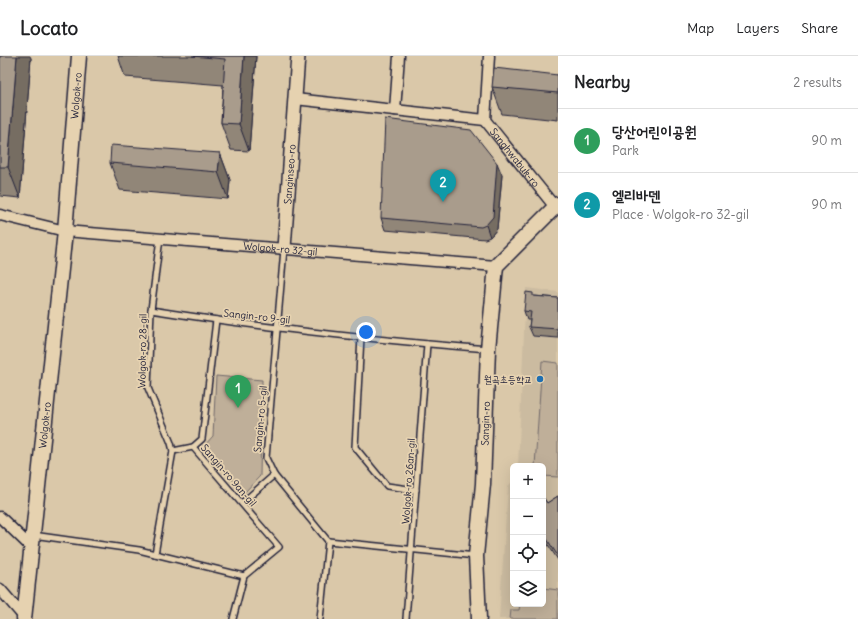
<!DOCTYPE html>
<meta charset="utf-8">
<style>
body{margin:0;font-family:Delius,"Poor Story",sans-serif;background:#f2f2f2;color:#202124}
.controls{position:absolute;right:12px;bottom:12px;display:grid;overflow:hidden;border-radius:6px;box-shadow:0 4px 16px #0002}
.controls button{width:36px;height:36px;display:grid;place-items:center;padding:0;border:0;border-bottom:1px solid #e0e0e0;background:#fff;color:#202124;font:20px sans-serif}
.you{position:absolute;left:366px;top:276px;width:14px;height:14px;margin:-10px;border:3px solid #fff;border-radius:50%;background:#1a73e8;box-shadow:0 0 0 6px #1a73e833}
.badge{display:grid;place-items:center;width:26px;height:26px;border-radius:50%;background:#1f6fb2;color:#fff;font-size:13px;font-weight:700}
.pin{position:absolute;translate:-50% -33px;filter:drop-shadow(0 1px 2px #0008)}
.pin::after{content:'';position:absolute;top:21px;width:14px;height:12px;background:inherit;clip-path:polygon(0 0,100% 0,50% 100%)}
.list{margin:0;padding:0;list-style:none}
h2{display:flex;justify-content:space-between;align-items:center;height:52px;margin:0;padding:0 16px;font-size:17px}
h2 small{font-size:13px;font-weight:400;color:#757577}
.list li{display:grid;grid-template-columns:26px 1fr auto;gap:12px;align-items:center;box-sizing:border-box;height:64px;padding:0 16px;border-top:1px solid #e0e0e0}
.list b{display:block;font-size:15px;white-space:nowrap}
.list p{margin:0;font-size:13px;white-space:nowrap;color:#757577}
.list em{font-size:13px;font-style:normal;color:#757577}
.icon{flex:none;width:22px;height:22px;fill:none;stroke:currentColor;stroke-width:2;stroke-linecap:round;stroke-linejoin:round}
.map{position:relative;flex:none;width:558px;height:563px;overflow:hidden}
header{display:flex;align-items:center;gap:24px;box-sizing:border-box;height:56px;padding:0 20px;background:#fff;border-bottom:1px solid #e0e0e0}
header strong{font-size:19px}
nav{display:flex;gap:22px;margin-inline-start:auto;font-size:14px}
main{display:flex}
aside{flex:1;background:#fff}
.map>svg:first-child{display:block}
</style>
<header>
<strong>Locato</strong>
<nav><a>Map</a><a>Layers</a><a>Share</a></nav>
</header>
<main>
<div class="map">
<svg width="558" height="563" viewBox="0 0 558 563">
<rect width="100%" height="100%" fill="#dac8a9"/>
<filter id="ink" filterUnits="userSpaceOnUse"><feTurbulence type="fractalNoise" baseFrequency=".025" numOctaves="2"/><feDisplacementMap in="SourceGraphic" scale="8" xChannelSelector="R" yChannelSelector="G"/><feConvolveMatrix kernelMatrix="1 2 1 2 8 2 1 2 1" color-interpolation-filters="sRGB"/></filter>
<g filter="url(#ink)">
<polygon fill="#cbbba0" points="526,232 558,236 558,563 499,563 508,430 513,425 513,548 543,548 543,410 518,410"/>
<g fill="#bfaf99" stroke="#70686a">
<polygon points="542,305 558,307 558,421 543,420 543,410 535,410"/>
<polygon points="216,320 262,324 260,420 244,437 204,390 213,380"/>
<polygon points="543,532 558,534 558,563 510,563 511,554 519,554 520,548 543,548"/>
</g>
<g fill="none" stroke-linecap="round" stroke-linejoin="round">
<defs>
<g id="service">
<polyline points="284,193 266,402 274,419 328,485 320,563"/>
<path d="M151 254C263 272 375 284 488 293"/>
<polyline points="216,264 202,383 193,391 279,491 244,520 233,563"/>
<polyline points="361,281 355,391 387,430 416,434"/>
<polyline points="173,395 193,391"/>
<polyline points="242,447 274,419"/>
<polyline points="33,479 139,494 244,520"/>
<polyline points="328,485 476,500"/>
<polyline points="155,498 173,395 171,387 148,332 151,254 160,182"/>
<polyline points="406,563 427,288"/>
</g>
<g id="minor">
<path id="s1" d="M489 0 485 64 555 151"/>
<polyline points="295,43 485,64"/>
<polyline points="395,54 399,0"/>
<path id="s2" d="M0 159 65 175 496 210"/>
<polyline points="0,461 31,491"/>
<polyline points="0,533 24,561"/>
</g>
<g id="tertiary">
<path id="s3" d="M284 192 298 0"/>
</g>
<g id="secondary">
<path id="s4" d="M24 563 65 175 79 0"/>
<path id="s5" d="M479 563 476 500 483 428 488 293 496 210 558 148"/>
</g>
</defs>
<use href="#service" stroke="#22223b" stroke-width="8"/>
<use href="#minor" stroke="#22223b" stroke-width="13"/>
<use href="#tertiary" stroke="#22223b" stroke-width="16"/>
<use href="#secondary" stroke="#22223b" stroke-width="17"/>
<use href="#service" stroke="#e6d2b0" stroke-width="5"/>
<use href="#minor" stroke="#e6d2b0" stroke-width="10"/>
<use href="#tertiary" stroke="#e6d2b0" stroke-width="13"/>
<use href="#secondary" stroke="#e6d2b0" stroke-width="14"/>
</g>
<g fill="#918678" stroke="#22223b">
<polygon points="0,0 31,2 20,142 0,140"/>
<polygon points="118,0 256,0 249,95 231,94 221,67 223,29 125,21"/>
<polygon points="558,19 558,64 502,58 492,31"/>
<polygon points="220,97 230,124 228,143 120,134 110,107"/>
<polygon points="502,119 497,173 490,181 485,183 385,174 381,162"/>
<polygon points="534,240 558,242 558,282 533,280 529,271 530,264 527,264 524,255"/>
<polygon points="558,440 558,504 543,481 543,441 547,447"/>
</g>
<g fill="#766d62" stroke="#22223b">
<polygon points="17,0 30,0 31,2 20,142 8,111"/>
<polygon points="244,0 256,0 249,95 239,68"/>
<polygon points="220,97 230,124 228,143 218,116"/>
<polygon points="497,107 502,119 497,173 490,181 486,169"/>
</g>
<g fill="#a99c8c" stroke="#22223b">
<polygon points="0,0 17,0 8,111 0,111"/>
<polygon points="192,0 244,0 239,68 221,67 225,3"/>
<polygon points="494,12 558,19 558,37 492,31"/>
<polygon points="385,63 471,74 497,107 493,161 486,169 481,171 381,162"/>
<polygon points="111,89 220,97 218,116 110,107"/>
<polygon points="526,236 533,237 533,240 558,242 558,273 529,271 531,256 524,255"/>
<polygon points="558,440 558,500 543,477 543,441 547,447"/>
</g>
</g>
<circle fill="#1f6fb2" stroke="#e6d2b0" stroke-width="1.5" cx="540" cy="323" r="4"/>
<g text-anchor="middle" stroke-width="3.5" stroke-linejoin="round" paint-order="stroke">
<g font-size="10" fill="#22223b" stroke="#e6d2b0">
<text dy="4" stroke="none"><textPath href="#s4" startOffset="526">Wolgok-ro</textPath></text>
<text dy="4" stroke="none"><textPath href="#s1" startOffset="112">Sanghwabuk-ro</textPath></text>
<text dy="4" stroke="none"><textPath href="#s3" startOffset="74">Sanginseo-ro</textPath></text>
<text dy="4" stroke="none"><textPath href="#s2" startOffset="283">Wolgok-ro 32-gil</textPath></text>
<text transform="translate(257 260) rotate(6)" y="4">Sangin-ro 9-gil</text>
<text transform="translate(142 295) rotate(-89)" y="4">Wolgok-ro 28-gil</text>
<text transform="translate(260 363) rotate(-85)" y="4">Sangin-ro 5-gil</text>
<text dy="4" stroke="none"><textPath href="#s5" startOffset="196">Sangin-ro</textPath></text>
<text dy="4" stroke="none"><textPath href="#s4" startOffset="195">Wolgok-ro</textPath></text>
<text transform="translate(229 419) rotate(49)" y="4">Sangin-ro 9an-gil</text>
<text transform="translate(408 425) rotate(-86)" y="4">Wolgok-ro 26an-gil</text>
</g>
<g font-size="10" fill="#22223b" stroke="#e6d2b0" text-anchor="end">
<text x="532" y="327">월곡초등학교</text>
</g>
</g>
</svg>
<div class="controls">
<button>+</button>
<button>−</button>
<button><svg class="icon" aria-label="locate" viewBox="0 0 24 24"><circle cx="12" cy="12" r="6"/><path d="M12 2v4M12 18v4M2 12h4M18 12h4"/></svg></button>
<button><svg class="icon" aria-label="layers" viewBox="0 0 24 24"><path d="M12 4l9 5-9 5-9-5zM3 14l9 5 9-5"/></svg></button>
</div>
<div class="you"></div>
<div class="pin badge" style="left:238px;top:352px;background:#2e9e5b">1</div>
<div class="pin badge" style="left:443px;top:146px;background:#0f9aa8">2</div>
</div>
<aside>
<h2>Nearby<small>2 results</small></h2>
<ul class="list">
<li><span class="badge" style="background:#2e9e5b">1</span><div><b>당산어린이공원</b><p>Park</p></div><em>90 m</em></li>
<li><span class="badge" style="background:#0f9aa8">2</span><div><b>엘리바덴</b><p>Place · Wolgok-ro 32-gil</p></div><em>90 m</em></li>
</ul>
</aside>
</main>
